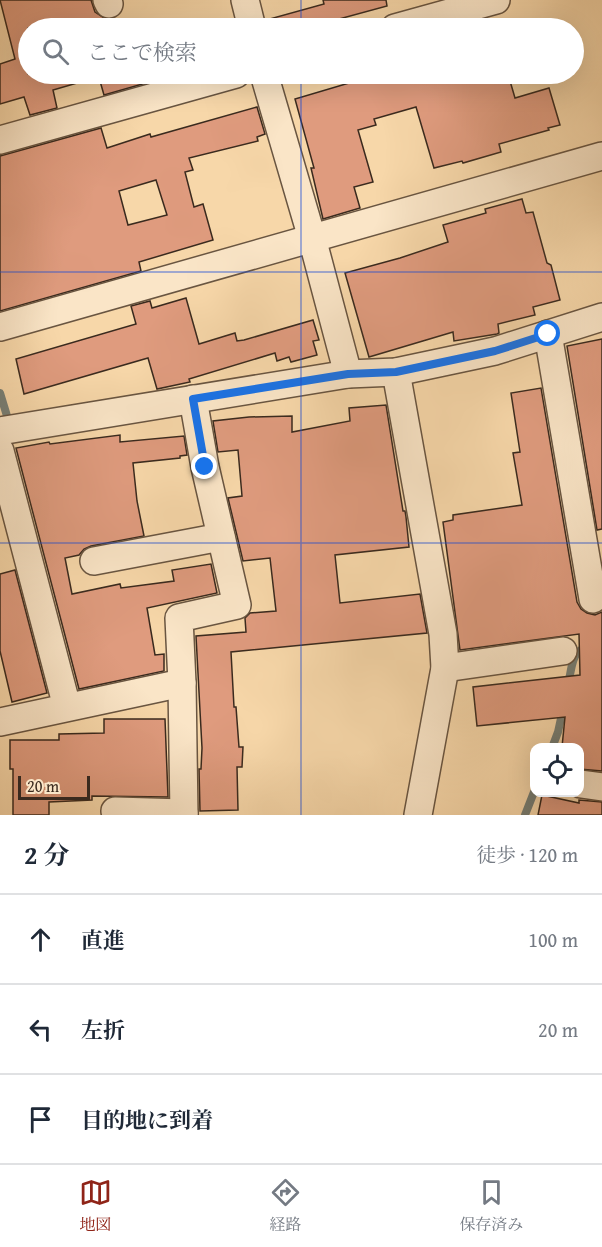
<!DOCTYPE html>
<html lang="ja">
<meta charset="utf-8">
<style>
body{margin:0;font-family:"Gentium Book Plus","Noto Serif JP",serif;background:#f2f2f3;color:#1f2937}
.controls{position:absolute;right:18px;bottom:18px;display:grid;overflow:hidden;border-radius:12px;box-shadow:0 6px 24px #0002}
.controls button{width:54px;height:54px;display:grid;place-items:center;padding:0;border:0;border-bottom:2px solid #e0e1e3;background:#fff;color:#1f2937;font:30px sans-serif}
.scale{position:absolute;left:18px;bottom:15px;width:72px;box-sizing:border-box;padding-left:6px;border:3px solid #3a2a1e;border-top:0;font-size:16px;line-height:21px;white-space:nowrap;color:#3a2a1e;-webkit-text-stroke:4px #fae5c7;paint-order:stroke}
.stop{position:absolute;width:18px;height:18px;margin:-14px;border:4px solid #1a73e8;border-radius:50%;background:#fff}
.stop.end{background:#1a73e8;border-color:#fff;box-shadow:0 2px 6px #0008}
.list{margin:0;padding:0;list-style:none}
h2{display:flex;justify-content:space-between;align-items:center;height:78px;margin:0;padding:0 24px;font-size:26px}
h2 small{font-size:20px;font-weight:400;color:#747a83}
.list li{display:grid;grid-template-columns:39px 1fr auto;gap:18px;align-items:center;box-sizing:border-box;height:90px;padding:0 24px;border-top:2px solid #e0e1e3}
.list b{display:block;font-size:22px;white-space:nowrap}
.list em{font-size:20px;font-style:normal;color:#747a83}
.icon{flex:none;width:33px;height:33px;fill:none;stroke:currentColor;stroke-width:2;stroke-linecap:round;stroke-linejoin:round}
.map{position:relative;flex:none;width:602px;height:815px;overflow:hidden}
.search{position:absolute;background:#fff;box-shadow:0 6px 24px #0002;left:18px;right:18px;top:18px;height:66px;display:flex;align-items:center;gap:15px;box-sizing:border-box;padding:0 21px;border-radius:33px;color:#747a83;font-size:22px}
.sheet{height:348px;background:#fff}
nav{display:flex;justify-content:space-around;align-items:center;box-sizing:border-box;height:84px;border-top:2px solid #e0e1e3;background:#fff;font-size:16px;color:#747a83}
nav a{display:grid;justify-items:center;gap:3px}
nav .on{color:#8f2418}
.map>svg:first-child{display:block}
</style>
<div class="map">
<svg width="602" height="815" viewBox="0 0 602 815">
<rect width="100%" height="100%" fill="#f7d7a9"/>
<filter id="stains"><feTurbulence type="fractalNoise" baseFrequency=".00333" numOctaves="4"/><feColorMatrix values="0 0 0 0 .2 0 0 0 0 .09 0 0 0 0 .02 0 0 0 .5 -.17"/></filter>
<radialGradient id="worn" r=".72"><stop offset=".6" stop-color="#630" stop-opacity="0"/><stop offset="1" stop-color="#630" stop-opacity=".3"/></radialGradient>
<g fill="none" stroke-linecap="round" stroke-linejoin="round">
<g stroke="#777f76" stroke-width="8">
<polyline points="0,393 7,416"/>
<path d="M568 685C574 658 570 647 602 645"/>
<polyline points="552,748 558,732 563,709"/>
<polyline points="525,815 534,792"/>
</g>
</g>
<g fill="#df9b7e" stroke="#3a2a1e" stroke-width="1.5" fill-rule="evenodd">
<polygon points="0,0 91,0 95,12 104,18 107,28 28,28 28,74 90,74 91,79 53,90 57,108 30,115 24,97 0,104 0,64 15,59"/>
<polygon points="323,0 386,0 387,6 328,22 330,28 267,28 266,20 324,4"/>
<polygon points="98,74 166,74 167,77 104,95"/>
<polygon points="365,74 508,74 515,98 549,88 560,125 548,128 549,130 499,144 501,152 463,163 462,161 434,168 416,107 374,119 376,125 358,130 373,182 354,187 360,208 323,219 311,168 314,168 295,99 366,78"/>
<path d="M257 107 265 134 257 137 258 141 189 158 193 170 185 172 194 207 203 204 213 240 139 262 141 271 0 311V156L101 128 107 148 150 134 151 137ZM156 180 167 215 128 225 119 191Z"/>
<polygon points="522,199 526,213 533,212 547,263 551,265 560,300 533,307 535,315 498,324 499,333 497,334 454,341 453,332 369,357 345,273 400,258 448,242 443,225 486,213 485,209"/>
<polygon points="186,298 199,344 235,333 237,341 244,340 313,320 319,340 313,341 317,355 291,362 289,357 277,361 275,353 189,379 190,382 157,389 148,358 24,394 16,359 136,324 131,306 150,301 152,308"/>
<polygon points="602,339 602,529 597,530 567,346"/>
<polygon points="541,388 577,602 581,609 587,613 595,615 602,612 602,771 579,769 579,747 562,747 565,717 477,726 473,687 580,675 579,634 460,650 443,522 453,520 453,515 522,505 513,453 520,452 511,393"/>
<polygon points="386,405 403,511 405,511 406,517 409,547 335,555 340,603 420,594 427,633 231,652 234,707 236,707 239,747 243,747 242,767 237,767 238,810 200,811 199,769 201,769 202,748 196,636 246,632 245,618 250,613 276,611 270,558 243,561 228,498 242,496 238,450 218,452 213,421 249,417 292,416 292,432 350,421 349,408"/>
<polygon points="120,435 120,442 184,436 187,455 180,456 180,458 133,463 137,501 144,536 91,546 84,549 79,555 65,558 72,594 120,584 121,588 174,581 172,570 211,564 217,593 147,608 155,655 164,654 164,671 79,689 16,448 49,442 50,444"/>
<polygon points="15,570 47,693 12,702 0,651 0,574"/>
<polygon points="104,719 165,719 168,797 92,796 92,800 49,802 49,815 13,815 13,769 10,769 10,740 59,740 59,734 104,733"/>
<polygon points="542,795 579,803 579,800 602,802 602,815 538,815"/>
</g>
<g fill="none" stroke-linecap="round" stroke-linejoin="round">
<defs>
<g id="minor">
<polyline points="107,0 109,4"/>
<polyline points="245,0 252,28"/>
<polyline points="395,28 496,0"/>
<polyline points="264,74 312,238 348,374"/>
<polyline points="0,140 236,74"/>
<polyline points="0,327 602,156"/>
<polyline points="548,334 593,599"/>
<polyline points="396,372 443,634 445,668 418,815"/>
<polyline points="0,431 348,374 396,372 495,351 602,317"/>
<polyline points="0,451 67,707"/>
<polyline points="94,561 221,537"/>
<polyline points="445,668 563,651"/>
<polyline points="0,722 182,683"/>
<polyline points="581,784 602,787"/>
<polyline points="115,811 184,813"/>
<polyline points="184,815 182,683 179,618 237,605 205,467 193,399"/>
</g>
</defs>
<use href="#minor" stroke="#695541" stroke-width="30"/>
<use href="#minor" stroke="#fae5c7" stroke-width="27"/>
</g>
<g fill="none" stroke-linecap="round" stroke-linejoin="round">
<polyline stroke="#1a73e8" stroke-width="8" points="205,467 193,399 348,374 396,372 495,351 548,334"/>
</g>
<path fill="none" stroke="#1d4ed8" stroke-width="1.5" stroke-opacity="0.55" d="M301 0V28M301 74V815M0 272H602M0 543H602"/>
<rect width="100%" height="100%" filter="url(#stains)"/>
<rect width="100%" height="100%" fill="url(#worn)"/>
</svg>
<div class="controls">
<button><svg class="icon" aria-label="locate" viewBox="0 0 24 24"><circle cx="12" cy="12" r="6"/><path d="M12 2v4M12 18v4M2 12h4M18 12h4"/></svg></button>
</div>
<div class="scale">20 m</div>
<div class="stop" style="left:548px;top:334px"></div>
<div class="stop end" style="left:205px;top:467px"></div>
<div class="search"><svg class="icon" aria-label="search" viewBox="0 0 24 24"><circle cx="10" cy="10" r="6"/><path d="M15 15l6 6"/></svg>ここで検索</div>
</div>
<section class="sheet">
<h2>2 分<small>徒歩 · 120 m</small></h2>
<ul class="list">
<li><svg class="icon" aria-label="ahead" viewBox="0 0 24 24"><path d="M12 20V5M6 11l6-6 6 6"/></svg><div><b>直進</b></div><em>100 m</em></li>
<li><svg class="icon" aria-label="left" viewBox="0 0 24 24"><path d="M17 20v-9H6M10 6l-5 5 5 5"/></svg><div><b>左折</b></div><em>20 m</em></li>
<li><svg class="icon" aria-label="arrive" viewBox="0 0 24 24"><path d="M6 21V4h12l-3 4 3 4H6"/></svg><div><b>目的地に到着</b></div></li>
</ul>
</section>
<nav>
<a class="on"><svg class="icon" aria-label="map" viewBox="0 0 24 24"><path d="M3 6l6-2 6 2 6-2v14l-6 2-6-2-6 2zM9 4v14M15 6v14"/></svg>地図</a>
<a><svg class="icon" aria-label="directions" viewBox="0 0 24 24"><path d="M12 3l9 9-9 9-9-9zM9 14v-3h6M13 9l2 2-2 2"/></svg>経路</a>
<a><svg class="icon" aria-label="saved" viewBox="0 0 24 24"><path d="M7 4h10v16l-5-4-5 4z"/></svg>保存済み</a>
</nav>
